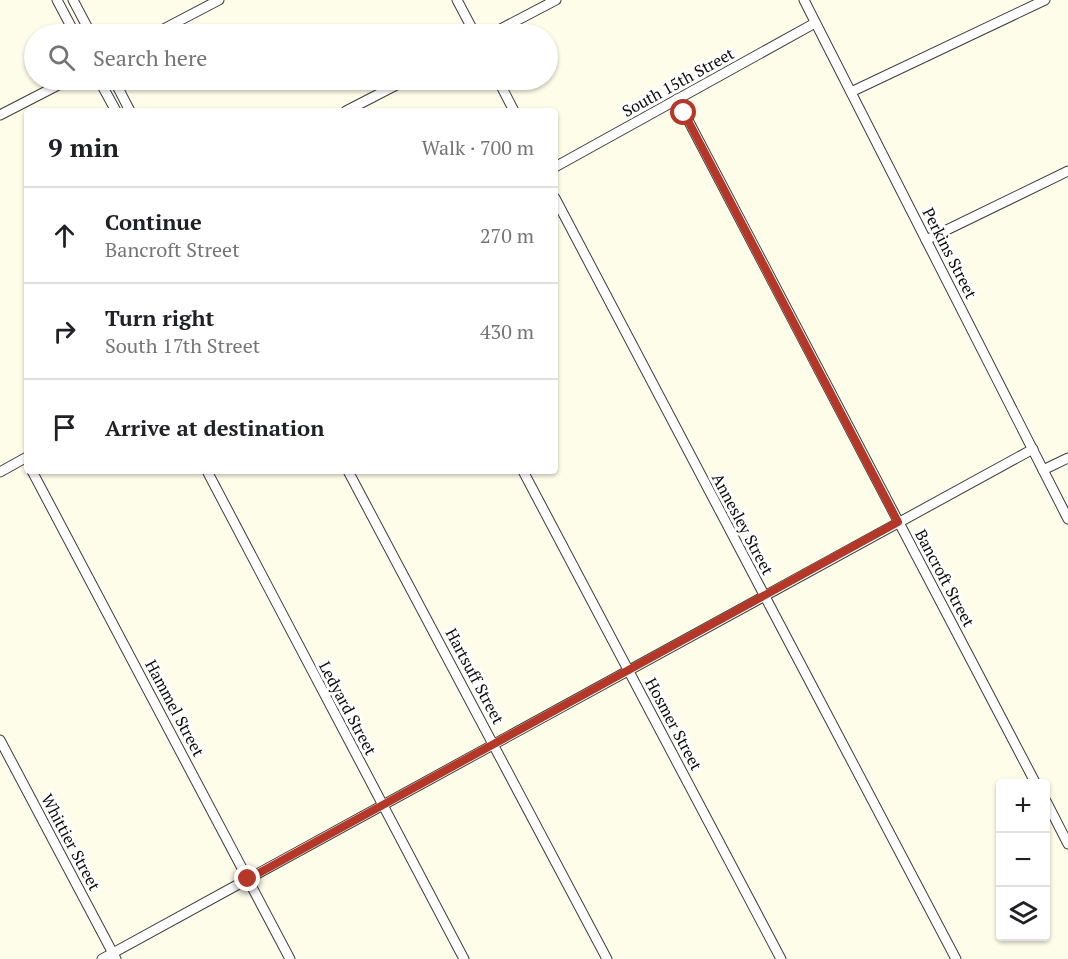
<!DOCTYPE html>
<meta charset="utf-8">
<style>
body{margin:0;font-family:"PT Serif",serif;background:#f6f6f6;color:#202124}
.controls{position:absolute;right:18px;bottom:18px;display:grid;overflow:hidden;border-radius:6px;box-shadow:0 2px 4px #0004}
.controls button{width:54px;height:54px;display:grid;place-items:center;padding:0;border:0;border-bottom:2px solid #e0e0e0;background:#fff;color:#202124;font:30px sans-serif}
.stop{position:absolute;width:18px;height:18px;margin:-14px;border:4px solid #b53728;border-radius:50%;background:#fff}
.stop.end{background:#b53728;border-color:#fff;box-shadow:0 2px 6px #0008}
.list{margin:0;padding:0;list-style:none}
h2{display:flex;justify-content:space-between;align-items:center;height:78px;margin:0;padding:0 24px;font-size:26px}
h2 small{font-size:20px;font-weight:400;color:#757577}
.list li{display:grid;grid-template-columns:39px 1fr auto;gap:18px;align-items:center;box-sizing:border-box;height:96px;padding:0 24px;border-top:2px solid #e0e0e0}
.list b{display:block;font-size:22px;white-space:nowrap}
.list p{margin:0;font-size:20px;white-space:nowrap;color:#757577}
.list em{font-size:20px;font-style:normal;color:#757577}
.icon{flex:none;width:33px;height:33px;fill:none;stroke:currentColor;stroke-width:2;stroke-linecap:round;stroke-linejoin:round}
.map{position:relative;flex:none;width:1068px;height:959px;overflow:hidden}
.search{position:absolute;background:#fff;box-shadow:0 2px 4px #0004;left:24px;top:24px;width:534px;height:66px;display:flex;align-items:center;gap:15px;box-sizing:border-box;padding:0 21px;border-radius:33px;color:#757577;font-size:22px}
.panel{position:absolute;background:#fff;box-shadow:0 2px 4px #0004;left:24px;top:108px;width:534px;height:366px;border-radius:6px}
.map>svg:first-child{display:block}
</style>
<div class="map">
<svg width="1068" height="959" viewBox="0 0 1068 959">
<rect width="100%" height="100%" fill="#fefde9"/>
<g fill="none" stroke-linecap="round" stroke-linejoin="round">
<defs>
<g id="street">
<polyline points="57,0 75,34"/>
<polyline points="73,0 91,34"/>
<polyline points="457,0 475,34"/>
<polyline points="804,0 1068,519"/>
<polyline points="154,34 219,0"/>
<polyline points="491,34 556,0"/>
<polyline points="99,80 116,111"/>
<polyline points="114,80 130,111"/>
<polyline points="498,80 514,111"/>
<polyline points="851,92 1045,0"/>
<polyline points="677,99 1036,784"/>
<polyline points="346,111 406,80"/>
<polyline points="0,115 68,80"/>
<polyline points="555,167 815,23"/>
<polyline points="555,198 956,959"/>
<polyline points="926,240 1068,171"/>
<polyline points="1043,470 1068,458"/>
<polyline points="32,471 290,959"/>
<polyline points="207,471 464,959"/>
<polyline points="348,471 607,959"/>
<polyline points="523,471 781,959"/>
<polyline points="0,472 27,457"/>
<polyline points="0,740 116,959"/>
<polyline points="1046,801 1068,844"/>
<polyline points="102,959 1033,449"/>
</g>
</defs>
<use href="#street" stroke="#3e3e3e" stroke-width="11"/>
<use href="#street" stroke="#fff" stroke-width="9"/>
</g>
<g fill="none" stroke-linecap="round" stroke-linejoin="round">
<polyline stroke="#b53728" stroke-width="8" points="248,879 898,522 684,113"/>
</g>
<g text-anchor="middle" stroke-width="6" stroke-linejoin="round" paint-order="stroke">
<g font-size="16" fill="#0b0b0b" stroke="#fff">
<text transform="translate(678 82) rotate(-29)" y="6">South 15th Street</text>
<text transform="translate(950 253) rotate(63)" y="6">Perkins Street</text>
<text transform="translate(743 524) rotate(62)" y="6">Annesley Street</text>
<text transform="translate(945 578) rotate(62)" y="6">Bancroft Street</text>
<text transform="translate(475 676) rotate(62)" y="6">Hartsuff Street</text>
<text transform="translate(175 708) rotate(62)" y="6">Hammel Street</text>
<text transform="translate(348 708) rotate(62)" y="6">Ledyard Street</text>
<text transform="translate(674 724) rotate(62)" y="6">Hosmer Street</text>
<text transform="translate(71 842) rotate(62)" y="6">Whittier Street</text>
</g>
</g>
</svg>
<div class="controls">
<button>+</button>
<button>−</button>
<button><svg class="icon" aria-label="layers" viewBox="0 0 24 24"><path d="M12 4l9 5-9 5-9-5zM3 14l9 5 9-5"/></svg></button>
</div>
<div class="stop" style="left:684px;top:113px"></div>
<div class="stop end" style="left:248px;top:879px"></div>
<div class="search"><svg class="icon" aria-label="search" viewBox="0 0 24 24"><circle cx="10" cy="10" r="6"/><path d="M15 15l6 6"/></svg>Search here</div>
<section class="panel">
<h2>9 min<small>Walk · 700 m</small></h2>
<ul class="list">
<li><svg class="icon" aria-label="ahead" viewBox="0 0 24 24"><path d="M12 20V5M6 11l6-6 6 6"/></svg><div><b>Continue</b><p>Bancroft Street</p></div><em>270 m</em></li>
<li><svg class="icon" aria-label="right" viewBox="0 0 24 24"><path d="M7 20v-9h11M14 6l5 5-5 5"/></svg><div><b>Turn right</b><p>South 17th Street</p></div><em>430 m</em></li>
<li><svg class="icon" aria-label="arrive" viewBox="0 0 24 24"><path d="M6 21V4h12l-3 4 3 4H6"/></svg><div><b>Arrive at destination</b></div></li>
</ul>
</section>
</div>
